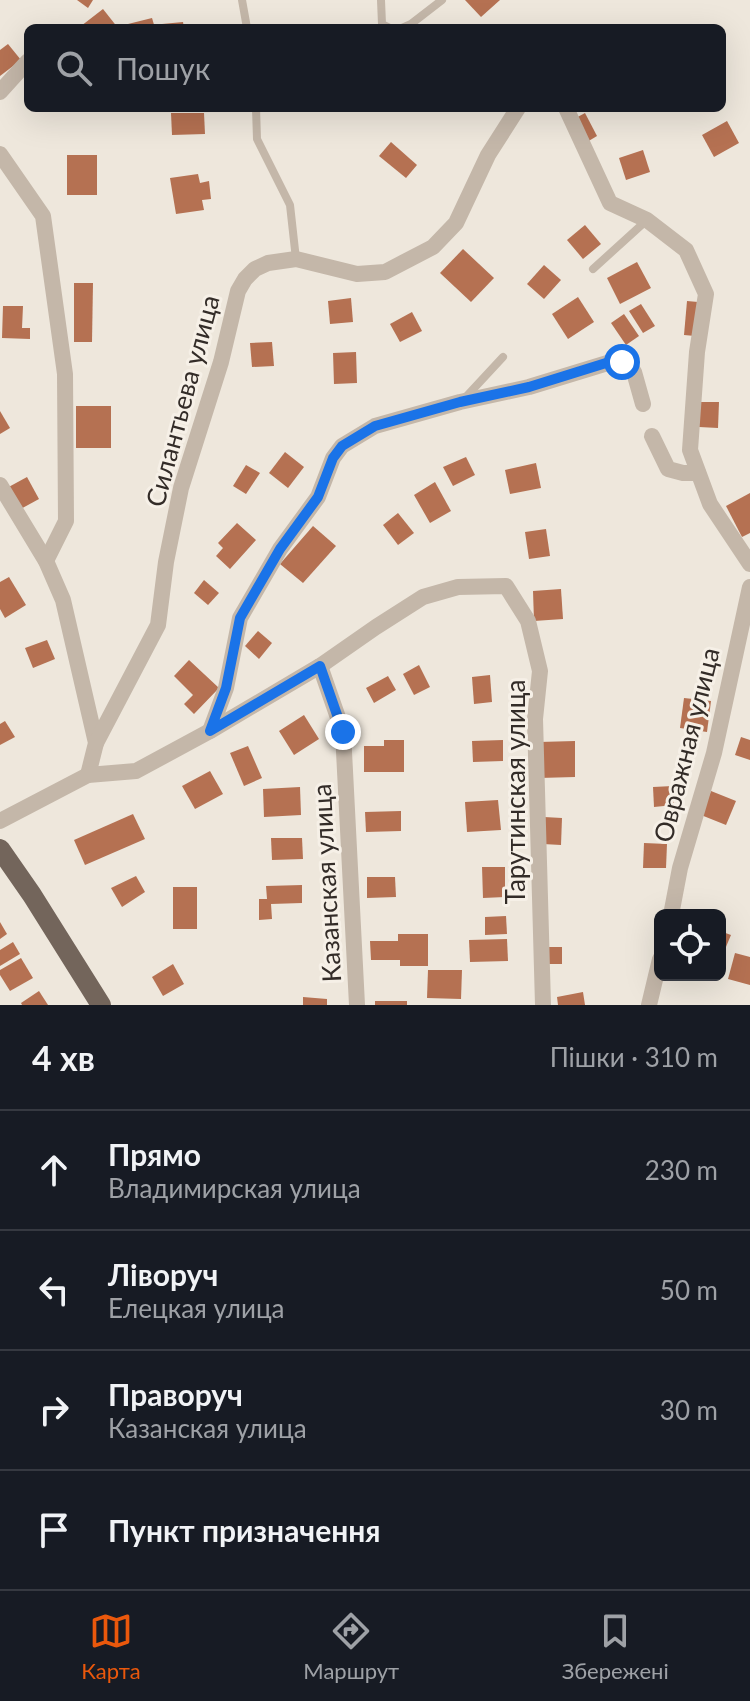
<!DOCTYPE html>
<html lang="uk">
<meta charset="utf-8">
<style>
body{margin:0;font-family:Lato,sans-serif;background:#242831;color:#f1f3f6}
.controls{position:absolute;right:24px;bottom:24px;display:grid;overflow:hidden;border-radius:12px;box-shadow:0 8px 32px #0002}
.controls button{width:72px;height:72px;display:grid;place-items:center;padding:0;border:0;border-bottom:2px solid #363941;background:#171b24;color:#f1f3f6;font:40px sans-serif}
.stop{position:absolute;width:24px;height:24px;margin:-18px;border:6px solid #1a73e8;border-radius:50%;background:#fff}
.stop.end{background:#1a73e8;border-color:#fff;box-shadow:0 2px 8px #0008}
.list{margin:0;padding:0;list-style:none}
h2{display:flex;justify-content:space-between;align-items:center;height:104px;margin:0;padding:0 32px;font-size:34px}
h2 small{font-size:26px;font-weight:400;color:#9ea1a6}
.list li{display:grid;grid-template-columns:52px 1fr auto;gap:24px;align-items:center;box-sizing:border-box;height:120px;padding:0 32px;border-top:2px solid #363941}
.list b{display:block;font-size:30px;white-space:nowrap}
.list p{margin:0;font-size:26px;white-space:nowrap;color:#9ea1a6}
.list em{font-size:26px;font-style:normal;color:#9ea1a6}
.icon{flex:none;width:44px;height:44px;fill:none;stroke:currentColor;stroke-width:2;stroke-linecap:round;stroke-linejoin:round}
.map{position:relative;flex:none;width:750px;height:1005px;overflow:hidden}
.search{position:absolute;background:#171b24;box-shadow:0 8px 32px #0002;left:24px;right:24px;top:24px;height:88px;display:flex;align-items:center;gap:20px;box-sizing:border-box;padding:0 28px;border-radius:12px;color:#9ea1a6;font-size:30px}
.sheet{height:584px;background:#171b24}
nav{display:flex;justify-content:space-around;align-items:center;box-sizing:border-box;height:112px;border-top:2px solid #363941;background:#171b24;font-size:22px;color:#9ea1a6}
nav a{display:grid;justify-items:center;gap:4px}
nav .on{color:#ea580c}
.map>svg:first-child{display:block}
</style>
<div class="map">
<svg width="750" height="1005" viewBox="0 0 750 1005">
<rect width="100%" height="100%" fill="#eee7dc"/>
<g fill="#b57152">
<polygon points="77,0 93,0 88,8"/>
<polygon points="465,0 500,0 481,17"/>
<polygon points="103,9 118,28 83,28 81,26"/>
<polygon points="152,18 155,28 129,28 128,24"/>
<polygon points="183,22 184,28 162,28 162,24"/>
<polygon points="8,44 21,60 0,76 0,50"/>
<polygon points="171,113 204,113 205,134 172,135"/>
<polygon points="585,113 597,136 587,142 574,119"/>
<polygon points="727,121 739,143 714,157 702,135"/>
<polygon points="391,142 417,165 406,178 379,156"/>
<polygon points="643,150 650,172 626,180 619,158"/>
<rect x="67" y="155" width="30" height="40"/>
<polygon points="198,174 200,183 209,181 211,199 202,200 204,210 176,214 170,178"/>
<polygon points="585,225 601,244 583,259 567,240"/>
<polygon points="463,249 494,278 471,302 440,273"/>
<polygon points="637,262 651,288 620,304 607,278"/>
<polygon points="544,265 561,280 544,299 527,284"/>
<polygon points="74,283 93,283 92,342 74,342"/>
<polygon points="578,297 594,322 568,339 552,314"/>
<polygon points="351,298 353,322 330,324 328,301"/>
<polygon points="687,301 698,302 695,336 684,335"/>
<polygon points="641,304 655,326 643,333 629,311"/>
<polygon points="3,306 23,306 22,328 30,328 30,339 2,338"/>
<polygon points="412,312 422,331 400,342 390,324"/>
<polygon points="624,314 639,336 626,345 611,323"/>
<polygon points="272,342 274,366 252,367 250,343"/>
<polygon points="356,352 357,383 334,384 333,353"/>
<polygon points="699,402 719,402 718,428 699,427"/>
<rect x="76" y="406" width="35" height="42"/>
<polygon points="0,411 10,428 0,434"/>
<polygon points="285,452 304,467 288,488 269,473"/>
<polygon points="466,457 475,475 453,486 443,467"/>
<polygon points="536,463 541,488 510,494 505,470"/>
<polygon points="246,465 260,473 246,494 233,486"/>
<polygon points="27,477 39,499 17,511 5,489"/>
<polygon points="435,482 451,511 430,523 414,495"/>
<polygon points="750,493 750,533 742,537 726,506"/>
<polygon points="398,513 414,533 398,545 383,525"/>
<polygon points="237,523 256,540 230,569 216,556 223,548 218,543"/>
<polygon points="313,526 336,546 303,583 280,564"/>
<polygon points="546,529 550,556 529,559 525,532"/>
<polygon points="9,577 26,605 5,618 0,609 0,582"/>
<polygon points="204,580 219,593 208,605 194,593"/>
<polygon points="561,589 563,619 534,621 533,591"/>
<polygon points="258,631 272,643 259,659 245,646"/>
<polygon points="47,640 55,659 33,668 25,648"/>
<polygon points="189,660 219,688 194,714 184,704 193,695 174,676"/>
<polygon points="419,665 430,687 414,695 403,674"/>
<polygon points="490,675 492,702 474,704 472,677"/>
<polygon points="388,676 396,690 374,703 366,688"/>
<polygon points="684,698 711,701 707,732 680,728"/>
<polygon points="304,715 319,739 294,755 279,731"/>
<polygon points="5,721 15,737 0,745 0,724"/>
<polygon points="741,737 750,740 750,760 735,755"/>
<polygon points="384,740 404,740 404,772 364,772 364,746 384,746"/>
<polygon points="503,740 503,761 473,762 472,741"/>
<polygon points="575,741 575,777 539,778 539,742"/>
<polygon points="248,746 262,778 244,786 230,753"/>
<polygon points="210,771 223,794 195,809 182,786"/>
<polygon points="673,786 674,805 654,807 653,787"/>
<polygon points="300,787 301,815 264,817 263,789"/>
<polygon points="711,791 736,801 726,825 701,815"/>
<polygon points="498,800 501,830 467,832 465,802"/>
<polygon points="401,811 401,831 366,832 365,812"/>
<polygon points="133,814 145,839 85,865 74,840"/>
<polygon points="544,817 562,818 561,845 543,844"/>
<polygon points="271,838 302,838 303,859 272,860"/>
<polygon points="644,843 667,844 666,868 643,868"/>
<polygon points="482,867 505,867 505,897 483,898"/>
<polygon points="136,876 145,892 122,907 111,888"/>
<polygon points="367,877 395,877 396,897 367,898"/>
<polygon points="302,885 302,903 271,904 272,919 259,920 259,899 267,899 266,886"/>
<rect x="173" y="887" width="24" height="42"/>
<polygon points="506,916 507,934 485,935 485,917"/>
<polygon points="0,922 7,934 0,939"/>
<polygon points="720,931 731,935 720,961"/>
<polygon points="398,934 428,934 428,966 400,966 400,960 371,960 370,941 398,941"/>
<polygon points="507,939 508,961 470,962 469,940"/>
<polygon points="13,942 20,954 0,966 0,950"/>
<rect x="543" y="947" width="19" height="17"/>
<polygon points="735,953 750,957 750,985 728,979"/>
<polygon points="21,958 33,978 10,991 0,975 0,970"/>
<polygon points="173,964 184,984 163,996 152,977"/>
<polygon points="428,970 462,970 461,999 427,998"/>
<polygon points="39,991 48,1005 22,1005 21,1003"/>
<polygon points="583,992 585,1005 558,1005 557,997"/>
<polygon points="303,997 327,999 327,1005 303,1005"/>
<rect x="375" y="1001" width="32" height="4"/>
</g>
<g fill="none" stroke-linecap="round" stroke-linejoin="round">
<g stroke="#c4b7a9" stroke-width="8">
<polyline points="242,0 247,28"/>
<polyline points="381,0 382,24 390,28"/>
<polyline points="402,28 411,24 442,0"/>
<polyline points="256,108 257,139 290,205 296,259"/>
<polyline points="593,269 647,220"/>
<polyline points="464,399 503,357"/>
</g>
<g stroke="#c4b7a9" stroke-width="16">
<polyline points="0,92 28,61"/>
<polyline points="566,108 610,203 647,220 686,250 706,294 697,352 690,450 710,504 750,564"/>
<polyline points="0,154 43,216 65,374 66,521 46,561"/>
<polyline points="652,436 668,469 683,473 698,473"/>
<polyline points="0,485 46,561 63,600 96,743 88,775"/>
<polyline points="320,666 343,732 357,1005"/>
<polyline points="210,731 226,688 240,618 280,549 318,497 333,458 342,446 375,426 460,402 529,387 614,361 629,366 634,372 643,404"/>
<polyline points="96,743 158,625 166,562 181,488 221,362 238,291 245,279 255,269 268,263 296,259 357,274 385,272 433,247 456,223 488,155 518,108"/>
<polyline points="0,821 88,775 136,771 210,731 320,666 376,627 423,597 458,587 506,586 528,621 540,671 535,719 543,1005"/>
<polyline points="671,915 680,868 714,753 750,587"/>
<polyline points="649,1005 660,959"/>
</g>
<polyline stroke="#73655b" stroke-width="20" points="0,849 32,895 101,1005"/>
</g>
<g fill="none" stroke-linecap="round" stroke-linejoin="round">
<polyline stroke="#1a73e8" stroke-width="10" points="343,732 320,666 210,731 226,688 240,618 280,549 318,497 333,458 342,446 375,426 460,402 529,387 606,363 622,362"/>
</g>
<g text-anchor="middle" stroke-width="6" stroke-linejoin="round" paint-order="stroke">
<g font-size="26" fill="#332c28" stroke="#f6f0e7">
<text transform="translate(183 401) rotate(-75)" y="9">Силантьева улица</text>
<text transform="translate(687 745) rotate(-76)" y="9">Овражная улица</text>
<text transform="translate(516 792) rotate(-90)" y="9">Тарутинская улица</text>
<text transform="translate(327 883) rotate(-93)" y="9">Казанская улица</text>
</g>
</g>
</svg>
<div class="controls">
<button><svg class="icon" aria-label="locate" viewBox="0 0 24 24"><circle cx="12" cy="12" r="6"/><path d="M12 2v4M12 18v4M2 12h4M18 12h4"/></svg></button>
</div>
<div class="stop" style="left:622px;top:362px"></div>
<div class="stop end" style="left:343px;top:732px"></div>
<div class="search"><svg class="icon" aria-label="search" viewBox="0 0 24 24"><circle cx="10" cy="10" r="6"/><path d="M15 15l6 6"/></svg>Пошук</div>
</div>
<section class="sheet">
<h2>4 хв<small>Пішки · 310 m</small></h2>
<ul class="list">
<li><svg class="icon" aria-label="ahead" viewBox="0 0 24 24"><path d="M12 20V5M6 11l6-6 6 6"/></svg><div><b>Прямо</b><p>Владимирская улица</p></div><em>230 m</em></li>
<li><svg class="icon" aria-label="left" viewBox="0 0 24 24"><path d="M17 20v-9H6M10 6l-5 5 5 5"/></svg><div><b>Ліворуч</b><p>Елецкая улица</p></div><em>50 m</em></li>
<li><svg class="icon" aria-label="right" viewBox="0 0 24 24"><path d="M7 20v-9h11M14 6l5 5-5 5"/></svg><div><b>Праворуч</b><p>Казанская улица</p></div><em>30 m</em></li>
<li><svg class="icon" aria-label="arrive" viewBox="0 0 24 24"><path d="M6 21V4h12l-3 4 3 4H6"/></svg><div><b>Пункт призначення</b></div></li>
</ul>
</section>
<nav>
<a class="on"><svg class="icon" aria-label="map" viewBox="0 0 24 24"><path d="M3 6l6-2 6 2 6-2v14l-6 2-6-2-6 2zM9 4v14M15 6v14"/></svg>Карта</a>
<a><svg class="icon" aria-label="directions" viewBox="0 0 24 24"><path d="M12 3l9 9-9 9-9-9zM9 14v-3h6M13 9l2 2-2 2"/></svg>Маршрут</a>
<a><svg class="icon" aria-label="saved" viewBox="0 0 24 24"><path d="M7 4h10v16l-5-4-5 4z"/></svg>Збережені</a>
</nav>
